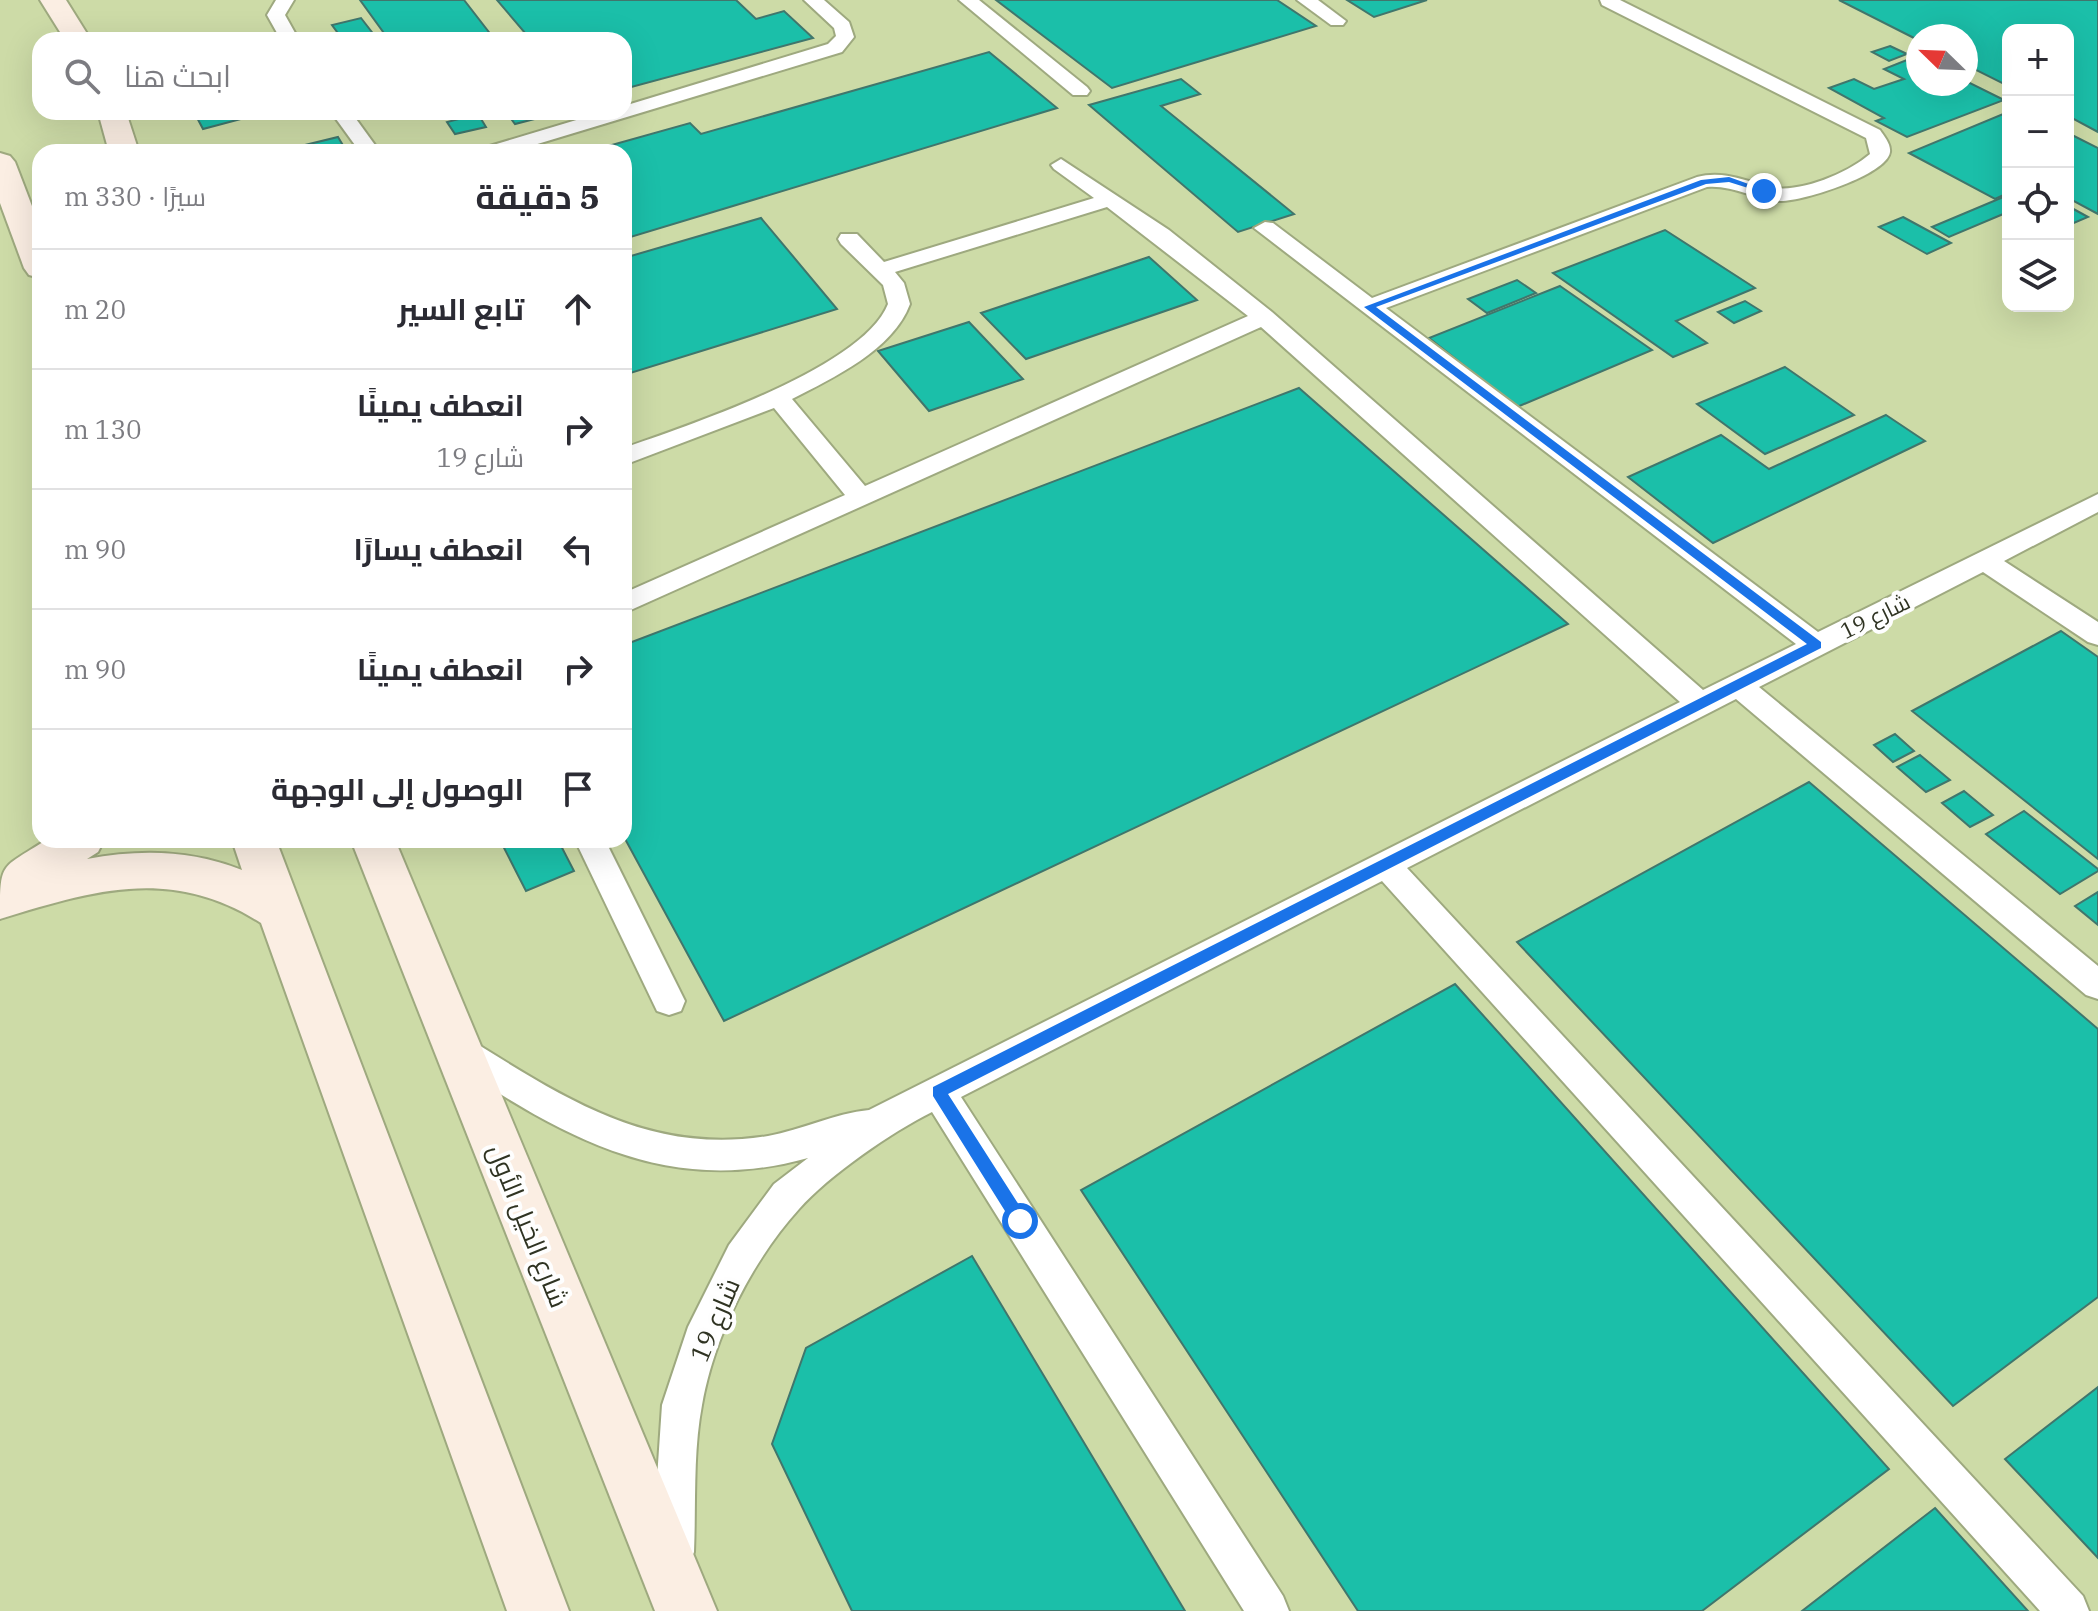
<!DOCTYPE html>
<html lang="ar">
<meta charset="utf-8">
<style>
body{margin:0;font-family:"IBM Plex Serif",Cairo,serif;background:#f7f7f7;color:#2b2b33;direction:rtl}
.controls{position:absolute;right:24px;top:24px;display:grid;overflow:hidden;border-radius:16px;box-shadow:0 8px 32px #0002}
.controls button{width:72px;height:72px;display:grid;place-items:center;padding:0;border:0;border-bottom:2px solid #e1e1e2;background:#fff;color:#2b2b33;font:40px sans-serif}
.compass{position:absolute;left:1906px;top:24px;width:72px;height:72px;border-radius:50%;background:#fff;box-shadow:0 8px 32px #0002;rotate:293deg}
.stop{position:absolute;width:24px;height:24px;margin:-18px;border:6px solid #1a73e8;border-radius:50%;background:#fff}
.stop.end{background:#1a73e8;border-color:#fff;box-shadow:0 2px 8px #0008}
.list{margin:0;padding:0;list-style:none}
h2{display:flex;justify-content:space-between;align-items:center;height:104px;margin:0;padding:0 32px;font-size:34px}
h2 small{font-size:26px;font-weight:400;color:#7c7c81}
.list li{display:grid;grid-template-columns:52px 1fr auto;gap:24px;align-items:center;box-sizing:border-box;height:120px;padding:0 32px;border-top:2px solid #e1e1e2}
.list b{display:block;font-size:30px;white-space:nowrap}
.list p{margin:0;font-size:26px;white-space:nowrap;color:#7c7c81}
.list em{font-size:26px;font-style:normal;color:#7c7c81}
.icon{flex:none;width:44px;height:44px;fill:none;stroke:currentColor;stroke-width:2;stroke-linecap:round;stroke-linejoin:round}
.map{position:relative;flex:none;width:2098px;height:1611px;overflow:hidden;direction:ltr}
.search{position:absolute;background:#fff;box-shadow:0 8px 32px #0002;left:32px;top:32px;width:600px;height:88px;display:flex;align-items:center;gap:20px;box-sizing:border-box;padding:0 28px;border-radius:24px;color:#7c7c81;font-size:30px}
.panel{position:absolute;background:#fff;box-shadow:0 8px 32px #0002;left:32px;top:144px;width:600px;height:704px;border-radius:24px;direction:rtl}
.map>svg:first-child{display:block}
</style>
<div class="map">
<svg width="2098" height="1611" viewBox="0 0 2098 1611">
<rect width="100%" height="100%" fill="#d8e4b8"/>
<path fill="#cddba7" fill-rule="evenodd" d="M0 0H2098V1611H0ZM2008 30H2068V306H2008ZM1918 36H1966V84H1918ZM40 40H624V112H40ZM40 152H624V840H40Z"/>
<g fill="#1bbfa9" stroke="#40766c" stroke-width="2">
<polygon points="360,0 464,0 495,40 389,40"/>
<polygon points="497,0 736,0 756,19 784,11 813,38 624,89 624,40 531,40"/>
<polygon points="996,0 1277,0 1316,26 1112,88"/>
<polygon points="1347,0 1427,0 1374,17"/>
<polygon points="1839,0 2098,0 2098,132 2068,116 2068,30 2008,30 2008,86 1966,65 1966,36 1918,36 1918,40"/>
<polygon points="361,18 378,40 343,40 332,25"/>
<polygon points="1890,46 1907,54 1889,61 1872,52"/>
<polygon points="989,52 1057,108 624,239 624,152 594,150 690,123 701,134"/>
<polygon points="1917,56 1918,84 1966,84 1966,81 2004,100 1907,137 1876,121 1884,118 1829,88 1854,79 1874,89 1904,79 1884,69"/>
<polygon points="1181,79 1200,94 1161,106 1294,214 1238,232 1089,105"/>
<polygon points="194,112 255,112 256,115 203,129"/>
<polygon points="506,112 552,112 554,114 515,124"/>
<polygon points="2008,112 2008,193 1995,199 1909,153"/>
<polygon points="478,114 486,127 455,134 447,122"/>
<polygon points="2068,133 2098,148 2098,214 2068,198"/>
<polygon points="338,137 347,152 300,152 297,147"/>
<polygon points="2008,195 2008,212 1949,237 1932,227"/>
<polygon points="2068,206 2088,217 2069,225"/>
<polygon points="1903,217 1951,243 1927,254 1879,227"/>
<polygon points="761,218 837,309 624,375 624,258"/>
<polygon points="1665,230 1755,288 1676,321 1707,343 1673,357 1553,273"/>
<polygon points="1149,257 1197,300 1026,359 981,313"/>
<polygon points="1517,280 1536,293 1487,313 1468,299"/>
<polygon points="1560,286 1652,350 1517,407 1429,338"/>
<polygon points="1745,301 1761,311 1734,323 1718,312"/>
<polygon points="969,322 1023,379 929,411 878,351"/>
<polygon points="1785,367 1854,415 1765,454 1697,404"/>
<polygon points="1299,388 1568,624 724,1021 624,837 624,645"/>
<polygon points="1886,415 1925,441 1713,543 1628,477 1721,435 1769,469"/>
<polygon points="2061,631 2098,657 2098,859 1912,711"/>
<polygon points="1895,734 1914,751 1893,762 1874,745"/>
<polygon points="1920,755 1950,780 1926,792 1897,767"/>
<polygon points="1809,782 2098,1029 2098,1297 1953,1406 1517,942"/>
<polygon points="1964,791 1993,815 1970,827 1942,803"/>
<polygon points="2024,811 2098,869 2098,871 2060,894 1986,834"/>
<polygon points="500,840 558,840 574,871 526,891"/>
<polygon points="2098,892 2098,925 2075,906"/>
<polygon points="1455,984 1889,1469 1702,1611 1358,1611 1081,1190"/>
<polygon points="972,1256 1185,1611 852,1611 772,1444 806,1348"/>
<polygon points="2098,1387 2098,1558 2005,1459"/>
<polygon points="1935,1508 2028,1611 1802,1611"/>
</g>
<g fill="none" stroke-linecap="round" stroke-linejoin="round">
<defs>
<g id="lane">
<polygon points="276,0 294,0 285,15 299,40 281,40 267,15"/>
<polygon points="804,0 824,0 849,22 854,37 842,52 511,152 480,152 483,148 603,112 624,112 624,106 828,44 836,36 834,28"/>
<polygon points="959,0 979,0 1087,87 1090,91 1087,95 1073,95"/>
<polygon points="1297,0 1318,0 1346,21 1343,25 1331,25"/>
<path d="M1600 0H1620L1880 130C1884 136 1891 144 1890 152 1887 175 1801 202 1780 201 1754 199 1733 185 1707 187L1386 308 1818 632 2098 494V512L2004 561 2098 622V645L2088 642 1983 572 1759 687 2098 966V999L2086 995 1736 699 1407 868 2083 1596 2089 1611H2040L1382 881 961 1097 1283 1596 1289 1611H1244L932 1112C892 1132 829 1175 799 1209 752 1261 714 1336 702 1405 693 1452 696 1504 694 1552L688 1567 673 1573 658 1567 652 1552 662 1405 688 1327 729 1245 774 1184 808 1158C690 1191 597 1155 497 1092 479 1081 450 1069 440 1049L445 1039 457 1035 469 1039C566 1099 649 1155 768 1136 802 1130 835 1113 869 1110L1680 702 1261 327 624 613V593L845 495 774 408 624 465V448C687 426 863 368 888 304L883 285 841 244 838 239 841 234H857L884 262 1094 198 1054 169 1051 165 1061 159 1169 230 1272 312 1703 690 1796 644 1254 228 1265 222 1273 223 1372 298 1697 177C1724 170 1745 181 1770 187 1799 194 1848 173 1870 154L1866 138 1602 5ZM1107 207 1248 316 865 486 792 399C833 378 893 350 910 304L904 283 895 272Z"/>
<polygon points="331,112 351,112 380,152 360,152"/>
<polygon points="575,840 605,840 685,1001 681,1011 669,1015 657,1011"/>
</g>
<g id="secondary">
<polygon points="40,0 66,0 91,40 65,40"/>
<polygon points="98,112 126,112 139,152 109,152"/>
<polygon points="0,153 10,156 15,162 40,227 40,278 29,275 24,268 0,203"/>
<path d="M46 840H104L98 852 87 859C141 849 191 850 242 870L232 840H276L569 1611H507L261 923C171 866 95 890 0 919 0 860 0 870 46 840Z"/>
<polygon points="351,840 395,840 717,1611 655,1611"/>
</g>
</defs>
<use href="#lane" stroke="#9ea97f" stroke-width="4"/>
<use href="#secondary" stroke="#9ea97f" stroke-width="4"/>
<use href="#lane" fill="#fff" fill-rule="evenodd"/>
<use href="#secondary" fill="#fbeee3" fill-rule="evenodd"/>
</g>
<polygon fill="#1a73e8" points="1729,177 1768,191 1764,193 1729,182 1706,184 1376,307 1821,642 1821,648 948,1094 1026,1216 1026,1227 1015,1227 933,1096 933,1087 1807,644 1364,307 1701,180"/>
<g text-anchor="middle" stroke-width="8" stroke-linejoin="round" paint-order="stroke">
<g font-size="22" fill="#2f3322" stroke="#fefefe">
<text transform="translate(1875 616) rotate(-26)" y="8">شارع 19</text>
</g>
<g font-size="26" fill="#2f3322" stroke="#fefefe">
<text transform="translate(528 1226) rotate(68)" y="9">شارع الخيل الأول</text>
<text transform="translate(715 1320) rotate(-67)" y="9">شارع 19</text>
</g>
</g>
</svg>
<div class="controls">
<button>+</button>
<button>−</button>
<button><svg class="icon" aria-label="locate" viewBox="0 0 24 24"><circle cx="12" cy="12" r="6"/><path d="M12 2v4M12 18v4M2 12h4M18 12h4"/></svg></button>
<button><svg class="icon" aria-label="layers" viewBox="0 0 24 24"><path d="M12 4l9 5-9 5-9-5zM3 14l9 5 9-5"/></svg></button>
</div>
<svg class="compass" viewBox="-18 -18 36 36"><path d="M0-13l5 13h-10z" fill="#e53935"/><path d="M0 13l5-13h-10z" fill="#7c7c81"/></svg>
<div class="stop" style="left:1020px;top:1221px"></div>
<div class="stop end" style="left:1764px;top:191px"></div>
<div class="search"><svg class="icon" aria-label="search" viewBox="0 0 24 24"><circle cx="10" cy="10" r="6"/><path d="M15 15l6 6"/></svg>ابحث هنا</div>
<section class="panel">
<h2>5 دقيقة<small>سيرًا · 330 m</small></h2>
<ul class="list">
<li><svg class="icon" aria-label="ahead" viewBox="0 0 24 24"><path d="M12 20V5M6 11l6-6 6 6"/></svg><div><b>تابع السير</b></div><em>20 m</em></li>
<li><svg class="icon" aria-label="right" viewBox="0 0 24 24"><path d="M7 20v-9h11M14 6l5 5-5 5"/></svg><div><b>انعطف يمينًا</b><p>شارع 19</p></div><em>130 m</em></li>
<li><svg class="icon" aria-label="left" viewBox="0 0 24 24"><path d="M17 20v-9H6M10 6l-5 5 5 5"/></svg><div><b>انعطف يسارًا</b></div><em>90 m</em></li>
<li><svg class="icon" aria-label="right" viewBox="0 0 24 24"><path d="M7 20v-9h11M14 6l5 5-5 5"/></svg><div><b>انعطف يمينًا</b></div><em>90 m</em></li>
<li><svg class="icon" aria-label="arrive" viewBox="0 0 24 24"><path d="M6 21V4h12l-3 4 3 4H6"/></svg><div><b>الوصول إلى الوجهة</b></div></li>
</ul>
</section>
</div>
